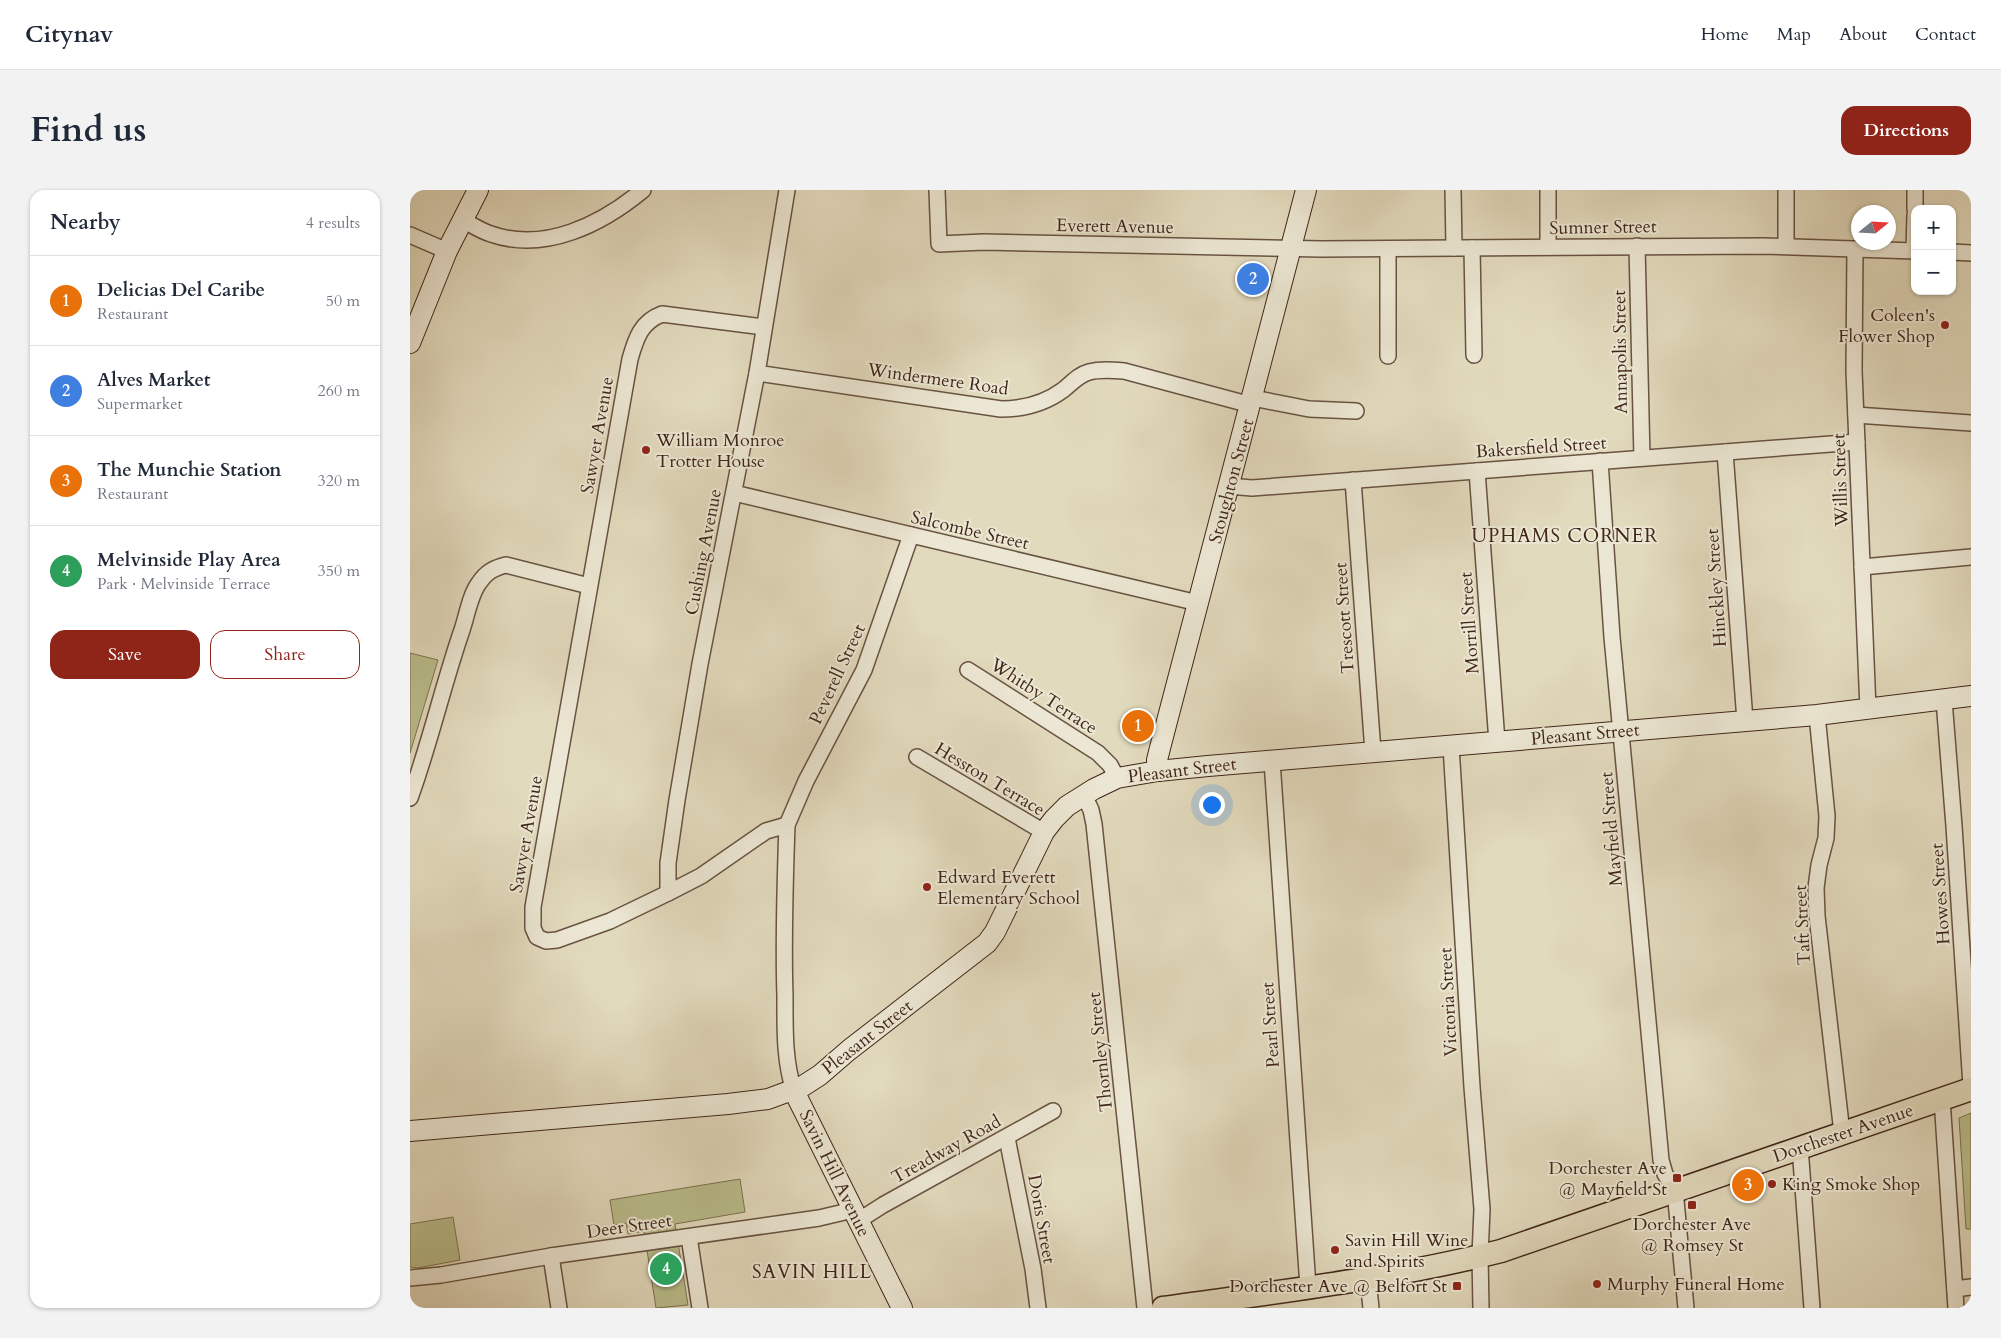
<!DOCTYPE html>
<meta charset="utf-8">
<style>
body{margin:0;font-family:Cardo,serif;background:#f2f2f3;color:#1f2937}
.controls{position:absolute;right:15px;top:15px;display:grid;overflow:hidden;border-radius:10px;box-shadow:0 1px 4px #0004}
.controls button{width:45px;height:45px;display:grid;place-items:center;padding:0;border:0;border-bottom:1px solid #e0e1e3;background:#fff;color:#1f2937;font:25px sans-serif}
.compass{position:absolute;left:1441px;top:15px;width:45px;height:45px;border-radius:50%;background:#fff;box-shadow:0 1px 4px #0004;rotate:72deg}
.you{position:absolute;left:801px;top:614px;width:18px;height:18px;margin:-12px;border:4px solid #fff;border-radius:50%;background:#1a73e8;box-shadow:0 0 0 8px #1a73e833}
.badge{display:grid;place-items:center;width:32px;height:32px;border-radius:50%;background:#8f2418;color:#fff;font-size:16px;font-weight:700}
.pin{position:absolute;translate:-50% -50%;border:2px solid #fff;box-shadow:0 1px 5px #0006}
.list{margin:0;padding:0;list-style:none}
h2{display:flex;justify-content:space-between;align-items:center;height:65px;margin:0;padding:0 20px;font-size:21px}
h2 small{font-size:16px;font-weight:400;color:#747a83}
.list li{display:grid;grid-template-columns:32px 1fr auto;gap:15px;align-items:center;box-sizing:border-box;height:90px;padding:0 20px;border-top:1px solid #e0e1e3}
.list b{display:block;font-size:19px;white-space:nowrap}
.list p{margin:0;font-size:16px;white-space:nowrap;color:#747a83}
.list em{font-size:16px;font-style:normal;color:#747a83}
.actions{display:flex;gap:10px;padding:15px 20px}
.actions a{flex:1;padding:11px 0;border:1px solid #8f2418;border-radius:15px;text-align:center;font-size:18px;color:#8f2418}
.actions .main{background:#8f2418;color:#fff}
.map{position:relative;flex:none;width:1561px;height:1118px;overflow:hidden;border-radius:15px}
header{display:flex;align-items:center;gap:30px;box-sizing:border-box;height:70px;padding:0 25px;background:#fff;border-bottom:1px solid #e0e1e3}
header strong{font-size:24px}
nav{display:flex;gap:28px;margin-inline-start:auto;font-size:18px}
.intro{display:flex;align-items:center;justify-content:space-between;box-sizing:border-box;height:120px;padding:0 30px}
h1{margin:0;font-size:35px}
.button{padding:12px 22px;border-radius:15px;background:#8f2418;color:#fff;font-size:18px;font-weight:700}
main{display:flex;gap:30px;padding:0 30px}
aside{flex:1;background:#fff;border-radius:15px;box-shadow:0 1px 4px #0004}
.map>svg:first-child{display:block}
</style>
<header>
<strong>Citynav</strong>
<nav><a>Home</a><a>Map</a><a>About</a><a>Contact</a></nav>
</header>
<div class="intro"><h1>Find us</h1><a class="button">Directions</a></div>
<main>
<aside>
<h2>Nearby<small>4 results</small></h2>
<ul class="list">
<li><span class="badge" style="background:#e8710a">1</span><div><b>Delicias Del Caribe</b><p>Restaurant</p></div><em>50 m</em></li>
<li><span class="badge" style="background:#3f7fe0">2</span><div><b>Alves Market</b><p>Supermarket</p></div><em>260 m</em></li>
<li><span class="badge" style="background:#e8710a">3</span><div><b>The Munchie Station</b><p>Restaurant</p></div><em>320 m</em></li>
<li><span class="badge" style="background:#2e9e5b">4</span><div><b>Melvinside Play Area</b><p>Park · Melvinside Terrace</p></div><em>350 m</em></li>
</ul>
<div class="actions"><a class="main">Save</a><a>Share</a></div>
</aside>
<div class="map">
<svg width="1561" height="1118" viewBox="0 0 1561 1118">
<rect width="100%" height="100%" fill="#e2dabd"/>
<filter id="stains"><feTurbulence type="fractalNoise" baseFrequency=".004" numOctaves="4"/><feColorMatrix values="0 0 0 0 .2 0 0 0 0 .09 0 0 0 0 .02 0 0 0 .5 -.17"/></filter>
<radialGradient id="worn" r=".72"><stop offset=".6" stop-color="#630" stop-opacity="0"/><stop offset="1" stop-color="#630" stop-opacity=".3"/></radialGradient>
<g fill="#babd8c" stroke="#7d7252">
<polygon points="0,463 28,470 0,563"/>
<polygon points="1561,923 1561,1039 1556,1039 1549,928"/>
<polygon points="330,989 335,1022 265,1034 278,1115 246,1118 234,1041 218,1044 216,1033 204,1035 200,1010"/>
<polygon points="43,1027 50,1070 8,1078 0,1077 0,1034"/>
</g>
<g fill="none" stroke-linecap="round" stroke-linejoin="round">
<defs>
<g id="street">
<polyline points="527,0 529,54 574,52 911,59 1353,56 1505,61"/>
<polyline points="1043,0 1044,58"/>
<polyline points="1138,0 1138,57"/>
<polyline points="1505,19 1505,0"/>
<path d="M53 30C62 35 71 41 81 44 135 63 192 34 233 0"/>
<polyline points="0,45 37,61"/>
<polyline points="1227,56 1232,268"/>
<polyline points="1376,56 1376,0"/>
<polyline points="1062,58 1064,165"/>
<polyline points="1445,59 1444,181 1458,519"/>
<polyline points="1504,61 1505,25"/>
<polyline points="1542,62 1561,63"/>
<path d="M354 137 252 124C231 132 226 148 220 169L123 717V738L127 747 136 751 147 750 200 731 258 703 291 686 356 641 377 635C375 692 373 749 375 806 375 838 374 870 384 901"/>
<polyline points="978,166 978,59"/>
<path d="M347 183 591 219C614 219 634 214 653 200 662 193 668 185 679 182 690 179 702 180 714 181L841 215"/>
<polyline points="843,208 899,219 946,221"/>
<polyline points="1446,225 1561,233"/>
<polyline points="1315,262 1335,531"/>
<polyline points="1190,271 1202,447 1251,970 1255,984 1265,1000 1276,1118"/>
<polyline points="1067,281 1087,552"/>
<polyline points="943,290 963,562"/>
<polyline points="819,296 842,298 1447,252"/>
<polyline points="324,303 788,413"/>
<polyline points="1452,377 1561,367"/>
<polyline points="558,480 688,563 700,575 707,588"/>
<polyline points="1534,510 1544,636 1561,896"/>
<polyline points="1407,525 1417,626 1416,648 1409,675 1406,698 1407,726 1432,943"/>
<polyline points="1041,556 1062,897 1072,1019 1070,1066 1071,1118"/>
<polyline points="507,567 634,642"/>
<polyline points="862,571 898,1097"/>
<polyline points="674,605 681,620 684,634 735,1118"/>
<path d="M0 608C20 553 33 495 52 440 57 425 60 405 69 393 76 382 84 378 96 375L179 396"/>
<polyline points="377,635 396,591 454,480 501,345"/>
<polyline points="258,703 258,673 267,610 290,474 347,183 377,0"/>
<polyline points="1532,909 1546,1118"/>
<polyline points="597,948 623,1079 628,1118"/>
<polyline points="1390,957 1402,1118"/>
<polyline points="448,1031 473,1015 643,921"/>
<polyline points="279,1047 290,1118"/>
<polyline points="141,1066 149,1118"/>
<polyline points="0,1088 31,1085 141,1066 409,1028 443,1020"/>
<polyline points="958,1090 961,1118"/>
<polyline points="1545,1099 1561,1097"/>
</g>
<g id="secondary">
<polyline points="0,153 37,61 68,0"/>
<polyline points="748,581 747,570 750,558 896,0"/>
<polyline points="384,901 492,1118"/>
<polyline points="0,941 318,914 358,909 393,896 410,885 439,860 577,753 585,742 634,642 644,629 657,616 684,599 707,588 748,581 798,576 1407,525 1561,506"/>
</g>
<path id="primary" d="M753 1118C866 1102 980 1089 1091 1061L1561 899"/>
</defs>
<use href="#street" stroke="#685342" stroke-width="18"/>
<use href="#secondary" stroke="#402619" stroke-width="22"/>
<use href="#primary" stroke="#402619" stroke-width="25"/>
<use href="#street" stroke="#ece7d4" stroke-width="15"/>
<use href="#secondary" stroke="#ece7d4" stroke-width="20"/>
<use href="#primary" stroke="#e2dabd" stroke-width="22"/>
</g>
<g fill="#8f2418" stroke="#ece7d4" stroke-width="2">
<circle cx="1535" cy="135" r="5"/>
<circle cx="236" cy="260" r="5"/>
<circle cx="517" cy="697" r="5"/>
<rect x="1262" y="983" width="10" height="10" rx="2.5"/>
<circle cx="1362" cy="994" r="5"/>
<rect x="1277" y="1010" width="10" height="10" rx="2.5"/>
<circle cx="925" cy="1060" r="5"/>
<circle cx="1187" cy="1094" r="5"/>
<rect x="1042" y="1091" width="10" height="10" rx="2.5"/>
</g>
<g text-anchor="middle" stroke-width="4" stroke-linejoin="round" paint-order="stroke">
<g font-size="18" fill="#402619" stroke="#ece7d4">
<text transform="translate(705 36) rotate(1)" y="6">Everett Avenue</text>
<text transform="translate(1193 37) rotate(-1)" y="6">Sumner Street</text>
<text transform="translate(1210 162) rotate(-91)" y="6">Annapolis Street</text>
<text transform="translate(528 189) rotate(8)" y="6">Windermere Road</text>
<text transform="translate(187 245) rotate(-80)" y="6">Sawyer Avenue</text>
<text transform="translate(1131 257) rotate(-4)" y="6">Bakersfield Street</text>
<text transform="translate(1430 290) rotate(-92)" y="6">Willis Street</text>
<text transform="translate(821 291) rotate(-75)" y="6">Stoughton Street</text>
<text transform="translate(560 340) rotate(13)" y="6">Salcombe Street</text>
<text transform="translate(293 362) rotate(-79)" y="6">Cushing Avenue</text>
<text transform="translate(1306 398) rotate(-94)" y="6">Hinckley Street</text>
<text transform="translate(934 428) rotate(-94)" y="6">Trescott Street</text>
<text transform="translate(1059 433) rotate(-94)" y="6">Morrill Street</text>
<text transform="translate(427 484) rotate(-65)" y="6">Peverell Street</text>
<text transform="translate(634 506) rotate(33)" y="6">Whitby Terrace</text>
<text transform="translate(1175 544) rotate(-5)" y="6">Pleasant Street</text>
<text transform="translate(772 580) rotate(-7)" y="6">Pleasant Street</text>
<text transform="translate(580 589) rotate(31)" y="6">Hesston Terrace</text>
<text transform="translate(1201 639) rotate(-95)" y="6">Mayfield Street</text>
<text transform="translate(116 644) rotate(-80)" y="6">Sawyer Avenue</text>
<text transform="translate(1530 704) rotate(-94)" y="6">Howes Street</text>
<text transform="translate(1392 735) rotate(-93)" y="6">Taft Street</text>
<text transform="translate(1038 812) rotate(-93)" y="6">Victoria Street</text>
<text transform="translate(860 835) rotate(-94)" y="6">Pearl Street</text>
<text transform="translate(457 847) rotate(-38)" y="6">Pleasant Street</text>
<text transform="translate(690 862) rotate(-96)" y="6">Thornley Street</text>
<text transform="translate(1433 943) rotate(-19)" y="6">Dorchester Avenue</text>
<text transform="translate(536 959) rotate(-29)" y="6">Treadway Road</text>
<text transform="translate(425 983) rotate(64)" y="6">Savin Hill Avenue</text>
<text transform="translate(632 1029) rotate(80)" y="6">Doris Street</text>
<text transform="translate(219 1036) rotate(-8)" y="6">Deer Street</text>
</g>
<g font-size="18" fill="#402619" stroke="#ece7d4" text-anchor="start">
<text x="1525" y="131" text-anchor="end">Coleen's<tspan x="1525" dy="21">Flower Shop</tspan></text>
<text x="246" y="256">William Monroe<tspan x="246" dy="21">Trotter House</tspan></text>
<text x="527" y="693">Edward Everett<tspan x="527" dy="21">Elementary School</tspan></text>
<text x="1257" y="984" text-anchor="end">Dorchester Ave<tspan x="1257" dy="21">@ Mayfield St</tspan></text>
<text x="1372" y="1000">King Smoke Shop</text>
<text x="1282" y="1040" text-anchor="middle">Dorchester Ave<tspan x="1282" dy="21">@ Romsey St</tspan></text>
<text x="935" y="1056">Savin Hill Wine<tspan x="935" dy="21">and Spirits</tspan></text>
<text x="1197" y="1100">Murphy Funeral Home</text>
<text x="1037" y="1102" text-anchor="end">Dorchester Ave @ Belfort St</text>
</g>
<g font-size="19" letter-spacing="1" fill="#402619" stroke="#ece7d4">
<text x="1155" y="352">UPHAMS CORNER</text>
<text x="402" y="1088">SAVIN HILL</text>
</g>
</g>
<rect width="100%" height="100%" filter="url(#stains)"/>
<rect width="100%" height="100%" fill="url(#worn)"/>
</svg>
<div class="controls">
<button>+</button>
<button>−</button>
</div>
<svg class="compass" viewBox="-18 -18 36 36"><path d="M0-13l5 13h-10z" fill="#e53935"/><path d="M0 13l5-13h-10z" fill="#747a83"/></svg>
<div class="you"></div>
<div class="pin badge" style="left:728px;top:536px;background:#e8710a">1</div>
<div class="pin badge" style="left:843px;top:89px;background:#3f7fe0">2</div>
<div class="pin badge" style="left:1338px;top:995px;background:#e8710a">3</div>
<div class="pin badge" style="left:256px;top:1079px;background:#2e9e5b">4</div>
</div>
</main>
